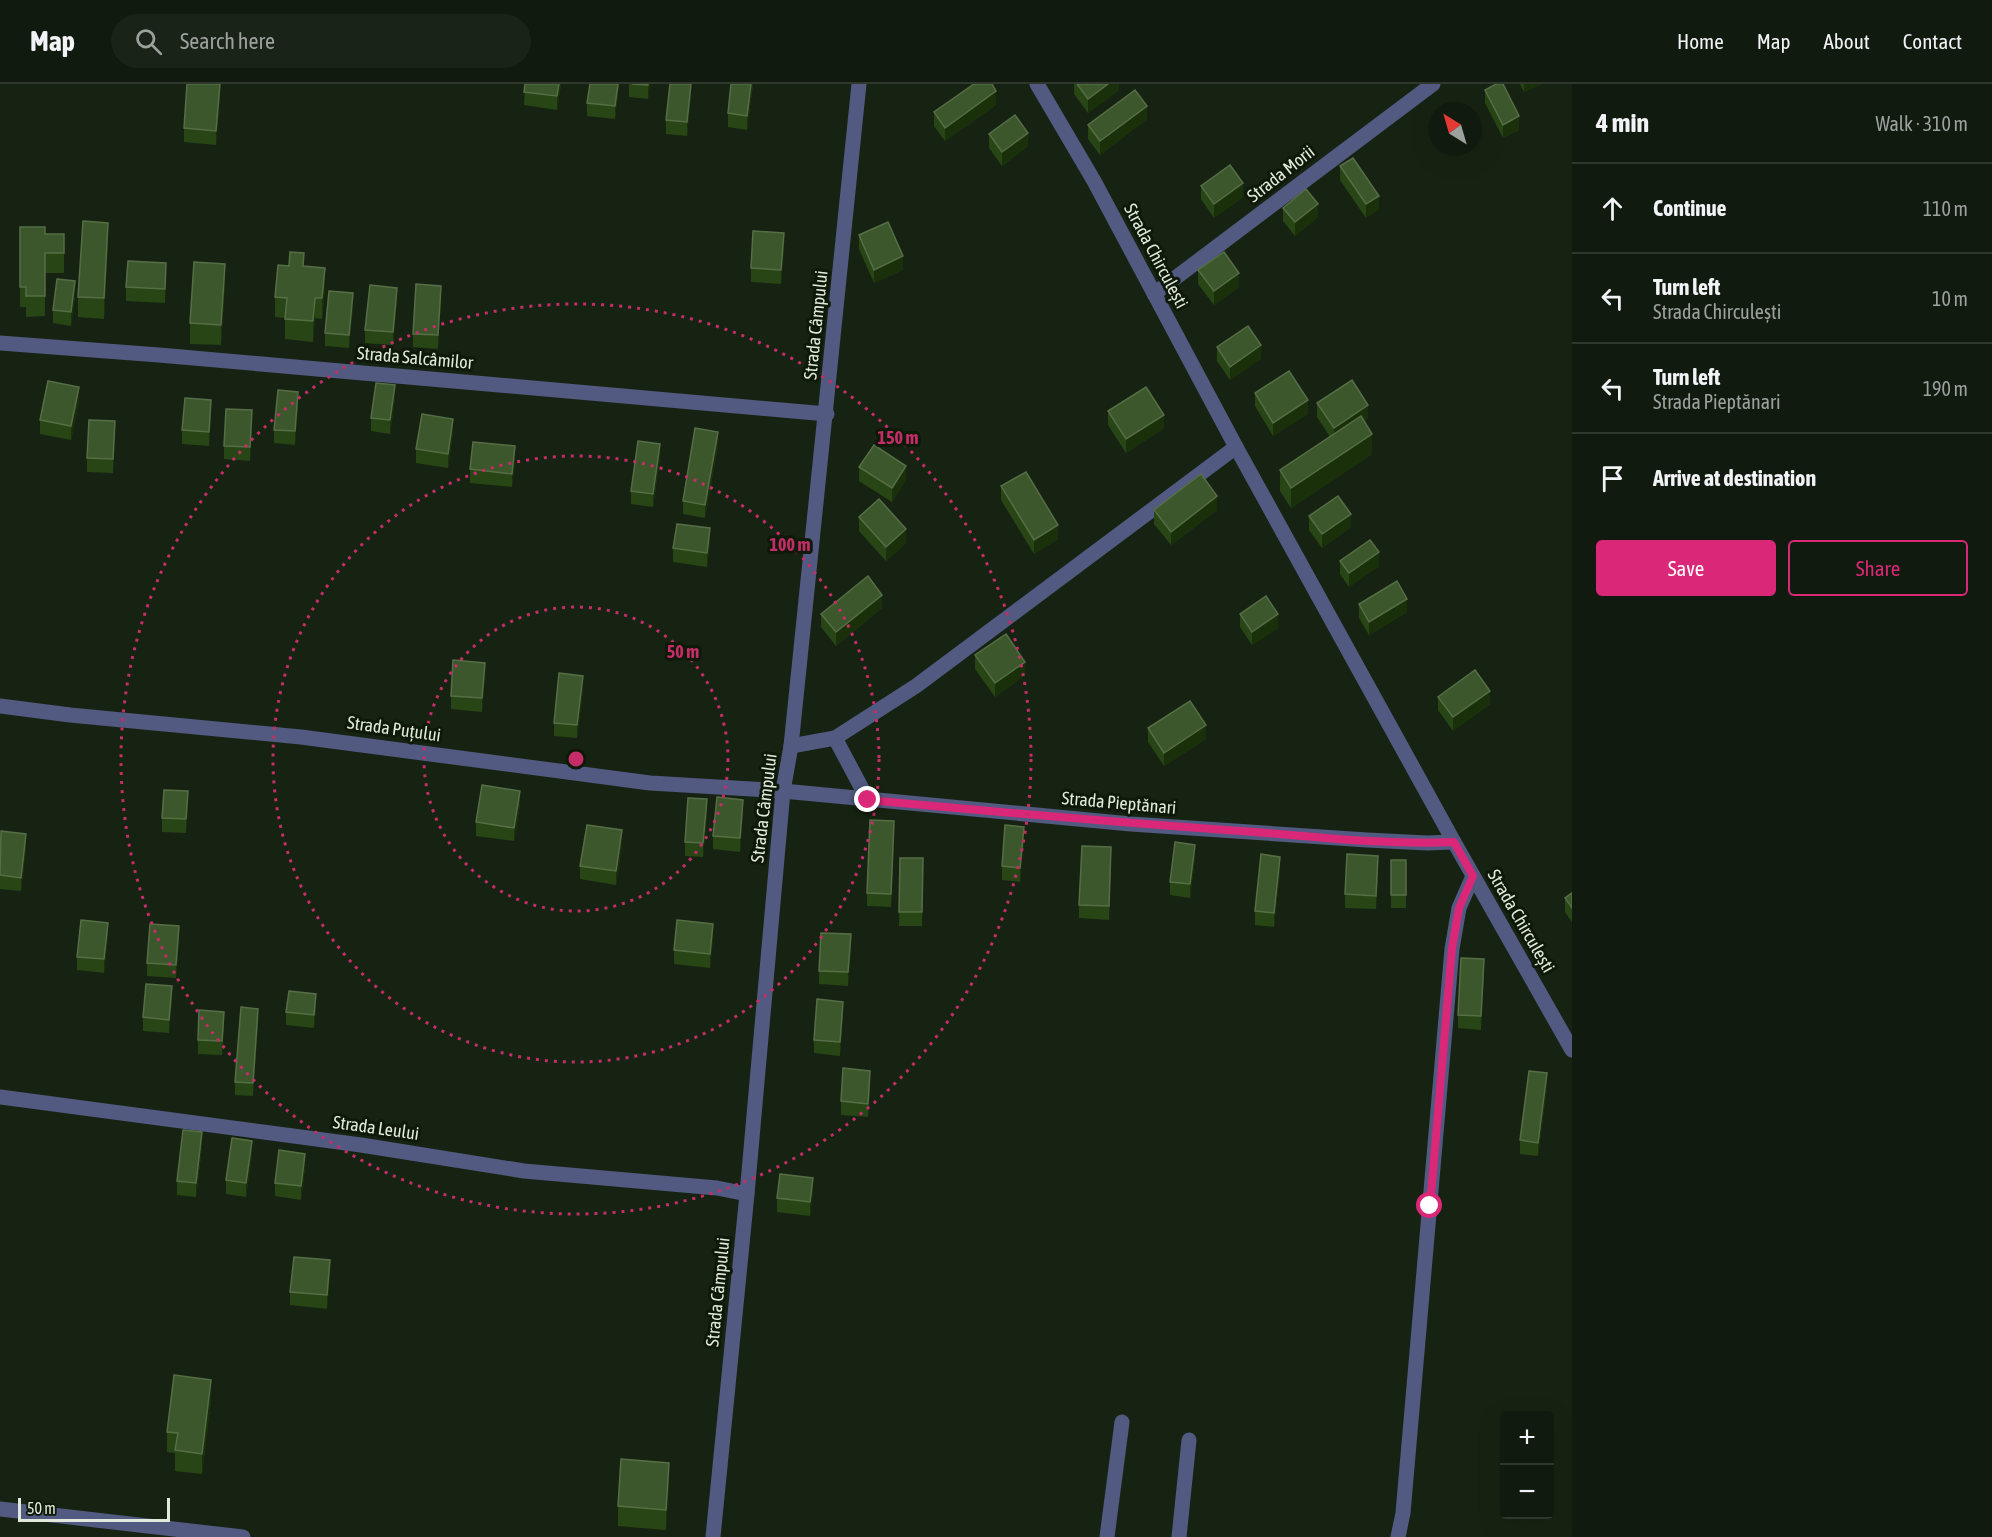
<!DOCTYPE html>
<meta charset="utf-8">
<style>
body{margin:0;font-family:"Asap Condensed",sans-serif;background:#1a2317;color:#f1f3f6}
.controls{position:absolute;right:18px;bottom:18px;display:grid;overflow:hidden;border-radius:6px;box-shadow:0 6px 24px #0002}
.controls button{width:54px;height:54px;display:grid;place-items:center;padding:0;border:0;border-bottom:2px solid #30382e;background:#111a0e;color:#f1f3f6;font:30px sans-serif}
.compass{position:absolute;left:1428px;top:18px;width:54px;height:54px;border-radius:50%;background:#111a0e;box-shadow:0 6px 24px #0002;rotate:323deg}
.scale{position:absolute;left:18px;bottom:15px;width:152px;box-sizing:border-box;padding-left:6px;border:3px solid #e1e9dd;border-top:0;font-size:16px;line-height:21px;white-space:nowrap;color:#e1e9dd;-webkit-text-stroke:4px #0e1909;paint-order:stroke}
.stop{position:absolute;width:18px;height:18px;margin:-14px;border:4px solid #db2777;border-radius:50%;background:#fff}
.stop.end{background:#db2777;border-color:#fff;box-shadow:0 2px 6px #0008}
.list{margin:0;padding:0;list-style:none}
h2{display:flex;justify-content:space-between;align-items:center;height:78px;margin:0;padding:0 24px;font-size:26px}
h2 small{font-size:20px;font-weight:400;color:#9ca19e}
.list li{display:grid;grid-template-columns:39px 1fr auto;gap:18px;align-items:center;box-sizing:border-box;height:90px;padding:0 24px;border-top:2px solid #30382e}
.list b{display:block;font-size:22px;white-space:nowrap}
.list p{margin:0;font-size:20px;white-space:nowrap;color:#9ca19e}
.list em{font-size:20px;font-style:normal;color:#9ca19e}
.actions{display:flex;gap:12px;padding:18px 24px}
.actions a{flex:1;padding:14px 0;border:2px solid #db2777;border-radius:6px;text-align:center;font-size:21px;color:#db2777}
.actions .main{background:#db2777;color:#fff}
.icon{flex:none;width:33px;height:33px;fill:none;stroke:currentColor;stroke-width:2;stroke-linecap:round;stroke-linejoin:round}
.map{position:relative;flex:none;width:1572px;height:1453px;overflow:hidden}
header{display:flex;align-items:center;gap:36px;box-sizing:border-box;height:84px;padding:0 30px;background:#111a0e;border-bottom:2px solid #30382e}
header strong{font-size:28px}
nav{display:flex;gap:33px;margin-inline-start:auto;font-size:21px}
.search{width:420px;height:54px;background:#1a2317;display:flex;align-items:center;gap:15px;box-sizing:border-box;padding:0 21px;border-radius:33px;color:#9ca19e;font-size:22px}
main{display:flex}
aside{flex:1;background:#111a0e}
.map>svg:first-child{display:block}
</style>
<header>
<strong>Map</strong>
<div class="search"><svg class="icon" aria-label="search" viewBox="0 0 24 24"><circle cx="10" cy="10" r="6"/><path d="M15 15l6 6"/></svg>Search here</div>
<nav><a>Home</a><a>Map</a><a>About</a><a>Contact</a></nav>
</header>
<main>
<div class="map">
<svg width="1572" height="1453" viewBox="0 0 1572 1453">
<rect width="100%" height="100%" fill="#172312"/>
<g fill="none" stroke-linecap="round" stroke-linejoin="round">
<g stroke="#525a82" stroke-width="15">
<polyline points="1037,0 1094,97 1236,363 1454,758 1572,966"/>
<polyline points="1154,210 1433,0"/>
<polyline points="0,259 159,271 827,330"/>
<polyline points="0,622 70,631 301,653 650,699 783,707 1131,740 1367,756 1427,759 1454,758"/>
<polyline points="835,654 868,716"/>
<polyline points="791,662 835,654 916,602 1236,363"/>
<polyline points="0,1013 361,1061 524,1087 717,1104 747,1110"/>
<polyline points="0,1425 243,1453"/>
<polyline points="713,1453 747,1110 783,707 791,662 859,0"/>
<polyline points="1107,1453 1122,1338"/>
<polyline points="1179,1453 1189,1356"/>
<polyline points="1398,1453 1403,1429 1452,865 1459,824 1473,792"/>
</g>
</g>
<g fill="#284515">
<polygon points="525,0 561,0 557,26 524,21"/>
<polygon points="619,0 615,35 587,32 587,19"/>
<polygon points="629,0 650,0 648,15 629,13"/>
<polygon points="731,0 753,0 747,46 728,43 728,29"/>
<polygon points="1074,0 1119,0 1119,6 1088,29 1074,10"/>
<polygon points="1520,0 1542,0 1524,8"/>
<polygon points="1485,6 1519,46 1503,54 1485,19"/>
<polygon points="220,10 216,61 184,58 184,44"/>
<polygon points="691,11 687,52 666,50 666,36"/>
<polygon points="996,21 945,57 934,42 934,28"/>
<polygon points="1147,35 1100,71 1088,55 1088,41"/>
<polygon points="989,50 1028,62 1002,82 989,64"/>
<polygon points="1340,82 1379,125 1366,134 1340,96"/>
<polygon points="1201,102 1243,113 1214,134 1201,115"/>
<polygon points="1283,124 1318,133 1295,152 1283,137"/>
<polygon points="20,143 45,150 64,150 64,189 45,189 45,232 26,233 26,223 20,223"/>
<polygon points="859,151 903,186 874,199 859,165"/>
<polygon points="108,159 104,235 78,233 78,213"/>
<polygon points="784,163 781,200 751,198 751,184"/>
<polygon points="289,182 304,182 325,204 322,235 315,234 313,258 285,255 285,234 275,233 275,213"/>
<polygon points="1198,186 1239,203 1214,221 1198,200"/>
<polygon points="166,193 165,219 126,217 126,203"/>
<polygon points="225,200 221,261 190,260 190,239"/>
<polygon points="75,211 71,242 53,239 53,226"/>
<polygon points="441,215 438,265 413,263 413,250"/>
<polygon points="397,217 393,261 365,259 365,246"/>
<polygon points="353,223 349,264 325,262 325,249"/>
<polygon points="1217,263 1261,275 1230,296 1217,277"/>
<polygon points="1255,309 1308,330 1273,352 1255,322"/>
<polygon points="395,315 390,350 371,347 371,334"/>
<polygon points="79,317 71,356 40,350 40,336"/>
<polygon points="1317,319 1368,334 1364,337 1372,370 1291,424 1280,407 1280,386 1330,353 1317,333"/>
<polygon points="298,321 295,361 274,359 274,346"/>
<polygon points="1108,327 1164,344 1126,369 1108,341"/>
<polygon points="211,330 209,362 182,360 182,346"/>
<polygon points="252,340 250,377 224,375 224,362"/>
<polygon points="453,348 448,384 416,379 416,365"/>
<polygon points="115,351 113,389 87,388 87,374"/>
<polygon points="718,361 705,434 683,430 683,417"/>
<polygon points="660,374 653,423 631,420 631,407"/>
<polygon points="515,376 512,403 470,399 470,385"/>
<polygon points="859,383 906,395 892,418 859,397"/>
<polygon points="1001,402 1058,455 1034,470 1001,416"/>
<polygon points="1154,426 1217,426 1171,461 1154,440"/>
<polygon points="1309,432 1351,443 1322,464 1309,446"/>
<polygon points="859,433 906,459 886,477 859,447"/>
<polygon points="710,458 707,483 673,478 673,464"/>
<polygon points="1340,477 1379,482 1349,503 1340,490"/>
<polygon points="1359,520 1407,528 1369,551 1359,534"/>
<polygon points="882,524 836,562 821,543 821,530"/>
<polygon points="1240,530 1278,544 1252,561 1240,543"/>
<polygon points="975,571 1025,591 995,613 975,585"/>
<polygon points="485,592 482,628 451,625 451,612"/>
<polygon points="583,605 577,654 554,652 554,639"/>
<polygon points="1438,613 1490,620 1453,647 1438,626"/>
<polygon points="1148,644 1206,655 1164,682 1148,658"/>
<polygon points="520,720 514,757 476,752 476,738"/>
<polygon points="188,721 186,749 162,748 162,734"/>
<polygon points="707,729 703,773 685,772 685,758"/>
<polygon points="743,729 740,768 713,765 713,752"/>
<polygon points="894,750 891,823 867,822 867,809"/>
<polygon points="0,753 26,764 21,807 0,805"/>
<polygon points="1024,757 1020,798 1002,796 1002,782"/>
<polygon points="622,760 616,801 580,795 580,782"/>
<polygon points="900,774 923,774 922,842 899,842"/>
<polygon points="1195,774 1190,814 1170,811 1170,798"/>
<rect x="1391" y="776" width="15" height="48"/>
<polygon points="1111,777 1109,836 1079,834 1079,821"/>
<polygon points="1378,785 1376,825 1345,824 1345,810"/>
<polygon points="1280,786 1274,843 1255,841 1255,827"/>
<polygon points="1572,809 1572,838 1565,828 1565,814"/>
<polygon points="108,852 104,889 77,886 77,873"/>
<polygon points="713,853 710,884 674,880 674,866"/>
<polygon points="179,856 176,894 147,892 147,879"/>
<polygon points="851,864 848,902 819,900 819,887"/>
<polygon points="1484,888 1481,946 1458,944 1458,931"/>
<polygon points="172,915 169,949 143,947 143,933"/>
<polygon points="316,924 314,944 286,941 286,928"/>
<polygon points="843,931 840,972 814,969 814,956"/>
<polygon points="258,938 253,1012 235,1011 235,998"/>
<polygon points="224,941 222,971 198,970 198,956"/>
<polygon points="870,1000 868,1033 841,1031 841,1017"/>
<polygon points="1547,1003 1538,1072 1520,1070 1520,1056"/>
<polygon points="202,1062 196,1113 177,1111 177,1097"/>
<polygon points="252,1071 246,1113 226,1110 226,1096"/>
<polygon points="305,1084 301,1116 275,1112 275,1099"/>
<polygon points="813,1107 810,1132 777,1128 777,1114"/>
<polygon points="330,1190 327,1225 290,1221 290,1208"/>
<polygon points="211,1316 202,1390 175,1387 175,1369 167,1368 167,1348"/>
<polygon points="669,1399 666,1446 618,1442 618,1422"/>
</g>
<g fill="#19300b">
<polygon points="220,0 220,10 216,61 216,47"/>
<polygon points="559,0 561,0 557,26 557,12"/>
<polygon points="618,0 619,0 615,35 615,22"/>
<polygon points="648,0 650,0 648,15"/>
<polygon points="691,0 691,11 687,52 687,38"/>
<polygon points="751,0 753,0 747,46 747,32"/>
<polygon points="1108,0 1119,0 1119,6 1088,29 1088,15"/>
<polygon points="1524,0 1542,0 1524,8"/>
<polygon points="996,7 996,21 945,57 945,44"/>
<polygon points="1147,22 1147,35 1100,71 1100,57"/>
<polygon points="1519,32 1519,46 1503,54 1503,41"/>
<polygon points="1028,49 1028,62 1002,82 1002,68"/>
<polygon points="1243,99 1243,113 1214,134 1214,120"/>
<polygon points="1379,112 1379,125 1366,134 1366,120"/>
<polygon points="1318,120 1318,133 1295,152 1295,138"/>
<polygon points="108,139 108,159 104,235 104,214"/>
<polygon points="784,149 784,163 781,200 781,186"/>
<polygon points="903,172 903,186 874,199 874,186"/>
<polygon points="166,179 166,193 165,219 165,205"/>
<polygon points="225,180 225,200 221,261 221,241"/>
<polygon points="325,184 325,204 322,235 322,214"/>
<polygon points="1239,189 1239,203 1214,221 1214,207"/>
<polygon points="75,197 75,211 71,242 71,228"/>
<polygon points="441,202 441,215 438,265 438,251"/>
<polygon points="397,204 397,217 393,261 393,248"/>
<polygon points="353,209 353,223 349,264 349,251"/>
<polygon points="315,214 315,234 313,258 313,237"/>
<polygon points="1261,261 1261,275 1230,296 1230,283"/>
<polygon points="395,301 395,315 390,350 390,336"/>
<polygon points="79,303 79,317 71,356 71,342"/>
<polygon points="298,308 298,321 295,361 295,347"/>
<polygon points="211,316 211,330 209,362 209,348"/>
<polygon points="1308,316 1308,330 1273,352 1273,339"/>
<polygon points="1368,321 1368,334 1334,358 1334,344"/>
<polygon points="252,326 252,340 250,377 250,363"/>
<polygon points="1164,331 1164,344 1126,369 1126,355"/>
<polygon points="453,335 453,348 448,384 448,370"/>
<polygon points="115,337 115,351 113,389 113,375"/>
<polygon points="718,348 718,361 705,434 705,421"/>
<polygon points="1372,350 1372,370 1291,424 1291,404"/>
<polygon points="660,360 660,374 653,423 653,410"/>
<polygon points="515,362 515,376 512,403 512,390"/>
<polygon points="906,382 906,395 892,418 892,404"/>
<polygon points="1217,412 1217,426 1171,461 1171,448"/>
<polygon points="1351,430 1351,443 1322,464 1322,450"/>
<polygon points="1058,441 1058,455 1034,470 1034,456"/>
<polygon points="710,444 710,458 707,483 707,469"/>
<polygon points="906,445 906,459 886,477 886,463"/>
<polygon points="1379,468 1379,482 1349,503 1349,489"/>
<polygon points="882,511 882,524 836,562 836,548"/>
<polygon points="1407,515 1407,528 1369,551 1369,538"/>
<polygon points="1278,530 1278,544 1252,561 1252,548"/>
<polygon points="1025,578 1025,591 995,613 995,599"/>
<polygon points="485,579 485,592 482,628 482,614"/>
<polygon points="583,592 583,605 577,654 577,641"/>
<polygon points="1490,607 1490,620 1453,647 1453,633"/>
<polygon points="1206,641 1206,655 1164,682 1164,669"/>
<polygon points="188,707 188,721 186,749 186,735"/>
<polygon points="520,707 520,720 514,757 514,744"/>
<polygon points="707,715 707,729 703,773 703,759"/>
<polygon points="743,716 743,729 740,768 740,754"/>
<polygon points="1024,743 1024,757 1020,798 1020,784"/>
<polygon points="622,746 622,760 616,801 616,787"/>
<polygon points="26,750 26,764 21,807 21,794"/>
<polygon points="1195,761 1195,774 1190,814 1190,800"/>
<polygon points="1280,773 1280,786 1274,843 1274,829"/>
<polygon points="108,839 108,852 104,889 104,875"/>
<polygon points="713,840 713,853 710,884 710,870"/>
<polygon points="179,842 179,856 176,894 176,881"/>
<polygon points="851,850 851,864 848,902 848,888"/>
<polygon points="1484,875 1484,888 1481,946 1481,932"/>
<polygon points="172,902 172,915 169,949 169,936"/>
<polygon points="316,910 316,924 314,944 314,931"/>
<polygon points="843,918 843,931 840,972 840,958"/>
<polygon points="258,925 258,938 253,1012 253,999"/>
<polygon points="870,987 870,1000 868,1033 868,1020"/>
<polygon points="1547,989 1547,1003 1538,1072 1538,1059"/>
<polygon points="202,1048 202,1062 196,1113 196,1099"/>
<polygon points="252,1057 252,1071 246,1113 246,1099"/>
<polygon points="305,1070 305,1084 301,1116 301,1102"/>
<polygon points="813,1094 813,1107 810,1132 810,1118"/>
<polygon points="330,1176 330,1190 327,1225 327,1211"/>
<polygon points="211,1296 211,1316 202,1390 202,1370"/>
<polygon points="669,1379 669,1399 666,1446 666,1426"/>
</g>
<g fill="#3c572b" stroke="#566e46" stroke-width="1.5">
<polygon points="187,0 220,0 216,47 184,44"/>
<polygon points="525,0 559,0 557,12 524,8"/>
<polygon points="590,0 618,0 615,22 587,19"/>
<polygon points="632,0 648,0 648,1"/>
<polygon points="670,0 691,0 687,38 666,36"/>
<polygon points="731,0 751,0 747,32 728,29"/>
<polygon points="974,0 992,0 996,7 945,44 934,28"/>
<polygon points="1077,0 1108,0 1088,15"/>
<polygon points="1496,0 1503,0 1519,32 1503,41 1485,6"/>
<polygon points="1135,6 1147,22 1100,57 1088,41"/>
<polygon points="1015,31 1028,49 1002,68 989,50"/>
<polygon points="1353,74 1379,112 1366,120 1340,82"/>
<polygon points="1230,81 1243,99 1214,120 1201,102"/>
<polygon points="1306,105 1318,120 1295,138 1283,124"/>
<polygon points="83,137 108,139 104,214 78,213"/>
<polygon points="888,138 903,172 874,186 859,151"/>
<polygon points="20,143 45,143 45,150 64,150 64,169 45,169 45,212 26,212 26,203 20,203"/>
<polygon points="753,147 784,149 781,186 751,184"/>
<polygon points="290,168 304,169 303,182 325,184 322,214 315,214 313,237 285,235 287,214 275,213 278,181 289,182"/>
<polygon points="1224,168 1239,189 1214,207 1198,186"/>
<polygon points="128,177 166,179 165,205 126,203"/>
<polygon points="194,178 225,180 221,241 190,239"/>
<polygon points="57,195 75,197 71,228 53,226"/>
<polygon points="416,200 441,202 438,251 413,250"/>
<polygon points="370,201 397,204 393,248 365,246"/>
<polygon points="329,207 353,209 349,251 325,249"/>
<polygon points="1248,242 1261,261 1230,283 1217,263"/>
<polygon points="1289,287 1308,316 1273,339 1255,309"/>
<polygon points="1352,296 1368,321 1334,344 1317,319"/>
<polygon points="48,297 79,303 71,342 40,336"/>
<polygon points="376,299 395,301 390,336 371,334"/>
<polygon points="1146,303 1164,331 1126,355 1108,327"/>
<polygon points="278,306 298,308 295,347 274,346"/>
<polygon points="185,314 211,316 209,348 182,346"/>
<polygon points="226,325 252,326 250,363 224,362"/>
<polygon points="422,330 453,335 448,370 416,365"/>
<polygon points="1361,332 1372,350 1291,404 1280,386"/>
<polygon points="89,336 115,337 113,375 87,374"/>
<polygon points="695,344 718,348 705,421 683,417"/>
<polygon points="638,357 660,360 653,410 631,407"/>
<polygon points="473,358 515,362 512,390 470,385"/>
<polygon points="874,361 906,382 892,404 859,383"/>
<polygon points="1026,388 1058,441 1034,456 1001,402"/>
<polygon points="1201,390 1217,412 1171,448 1154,426"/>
<polygon points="1338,412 1351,430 1322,450 1309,432"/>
<polygon points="879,415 906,445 886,463 859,433"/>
<polygon points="677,440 710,444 707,469 673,464"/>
<polygon points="1370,456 1379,468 1349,489 1340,477"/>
<polygon points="868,492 882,511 836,548 821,530"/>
<polygon points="1397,497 1407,515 1369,538 1359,520"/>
<polygon points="1266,512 1278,530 1252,548 1240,530"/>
<polygon points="1006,550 1025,578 995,599 975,571"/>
<polygon points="453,576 485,579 482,614 451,612"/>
<polygon points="1475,586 1490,607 1453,633 1438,613"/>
<polygon points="559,589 583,592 577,641 554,639"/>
<polygon points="1190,617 1206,641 1164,669 1148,644"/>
<polygon points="482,701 520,707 514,744 476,738"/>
<polygon points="164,706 188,707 186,735 162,734"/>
<polygon points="717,713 743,716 740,754 713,752"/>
<polygon points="688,714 707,715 703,759 685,758"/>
<polygon points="870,736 894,737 891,810 867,809"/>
<polygon points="587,741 622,746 616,787 580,782"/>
<polygon points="1005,741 1024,743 1020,784 1002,782"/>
<polygon points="1,747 26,750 21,794 0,791"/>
<polygon points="1175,758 1195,761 1190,800 1170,798"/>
<polygon points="1082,762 1111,763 1109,822 1079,821"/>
<polygon points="1261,770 1280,773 1274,829 1255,827"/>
<polygon points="1347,770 1378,772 1376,812 1345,810"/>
<polygon points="900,774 923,774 922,828 899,828"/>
<rect x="1391" y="776" width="15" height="35"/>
<polygon points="1572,809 1572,824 1565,814"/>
<polygon points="81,836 108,839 104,875 77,873"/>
<polygon points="677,836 713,840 710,870 674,866"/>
<polygon points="150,840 179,842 176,881 147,879"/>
<polygon points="821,849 851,850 848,888 819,887"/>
<polygon points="1461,874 1484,875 1481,932 1458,931"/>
<polygon points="146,900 172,902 169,936 143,933"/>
<polygon points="289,907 316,910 314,931 286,928"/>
<polygon points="817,915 843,918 840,958 814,956"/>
<polygon points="241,923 258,925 253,999 235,998"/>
<polygon points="199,926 224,928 222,957 198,956"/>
<polygon points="843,984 870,987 868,1020 841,1017"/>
<polygon points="1529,987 1547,989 1538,1059 1520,1056"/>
<polygon points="183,1046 202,1048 196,1099 177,1097"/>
<polygon points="232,1054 252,1057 246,1099 226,1096"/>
<polygon points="279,1066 305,1070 301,1102 275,1099"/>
<polygon points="780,1090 813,1094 810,1118 777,1114"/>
<polygon points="294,1173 330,1176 327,1211 290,1208"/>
<polygon points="174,1291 211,1296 202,1370 175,1366 178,1349 167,1348"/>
<polygon points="621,1375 669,1379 666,1426 618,1422"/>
</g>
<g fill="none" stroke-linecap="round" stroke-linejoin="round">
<path stroke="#db2777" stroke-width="8" d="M868 716C997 728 1125 739 1254 748 1320 753 1387 761 1454 758L1473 792 1459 824 1452 865 1430 1122"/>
</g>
<g fill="none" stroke="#c52d68" stroke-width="3" stroke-dasharray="3 6">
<circle cx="576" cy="675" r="152"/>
<circle cx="576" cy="675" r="303"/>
<circle cx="576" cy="675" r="455"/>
</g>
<g text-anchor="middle" stroke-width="6" stroke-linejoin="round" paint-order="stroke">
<g font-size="18" fill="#e1e9dd" stroke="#0e1909">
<text transform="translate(1281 90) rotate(-38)" y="6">Strada Morii</text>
<text transform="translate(1156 172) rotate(62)" y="6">Strada Chirculești</text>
<text transform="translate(816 241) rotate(-84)" y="6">Strada Câmpului</text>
<text transform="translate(415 274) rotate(5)" y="6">Strada Salcâmilor</text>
<text transform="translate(394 645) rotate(8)" y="6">Strada Puțului</text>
<text transform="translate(1119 719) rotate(5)" y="6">Strada Pieptănari</text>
<text transform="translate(764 724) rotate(-83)" y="6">Strada Câmpului</text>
<text transform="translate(1521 837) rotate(60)" y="6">Strada Chirculești</text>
<text transform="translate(376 1044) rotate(8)" y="6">Strada Leului</text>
<text transform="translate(718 1208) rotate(-84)" y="6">Strada Câmpului</text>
</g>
</g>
<circle cx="576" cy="675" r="9" fill="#c52d68" stroke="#0e1909" stroke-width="3"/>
<g font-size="18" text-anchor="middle" font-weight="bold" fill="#c52d68" stroke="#0e1909" stroke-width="6" stroke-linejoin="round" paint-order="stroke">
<text x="898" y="360">150 m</text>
<text x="790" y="467">100 m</text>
<text x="683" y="574">50 m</text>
</g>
</svg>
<div class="controls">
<button>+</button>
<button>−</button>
</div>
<svg class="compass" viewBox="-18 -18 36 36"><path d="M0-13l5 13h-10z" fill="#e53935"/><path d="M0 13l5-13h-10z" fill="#9ca19e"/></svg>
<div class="scale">50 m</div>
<div class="stop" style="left:1430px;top:1122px"></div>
<div class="stop end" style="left:868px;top:716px"></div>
</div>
<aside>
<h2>4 min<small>Walk · 310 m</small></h2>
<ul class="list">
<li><svg class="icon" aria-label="ahead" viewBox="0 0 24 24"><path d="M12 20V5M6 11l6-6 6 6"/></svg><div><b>Continue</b></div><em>110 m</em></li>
<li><svg class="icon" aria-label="left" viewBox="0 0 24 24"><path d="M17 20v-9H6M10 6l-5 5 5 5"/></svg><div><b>Turn left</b><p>Strada Chirculești</p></div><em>10 m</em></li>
<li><svg class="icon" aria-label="left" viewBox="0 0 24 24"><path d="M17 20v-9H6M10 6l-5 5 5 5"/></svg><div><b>Turn left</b><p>Strada Pieptănari</p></div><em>190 m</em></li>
<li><svg class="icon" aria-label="arrive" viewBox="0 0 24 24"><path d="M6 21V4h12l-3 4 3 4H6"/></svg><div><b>Arrive at destination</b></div></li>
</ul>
<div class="actions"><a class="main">Save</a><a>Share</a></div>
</aside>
</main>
